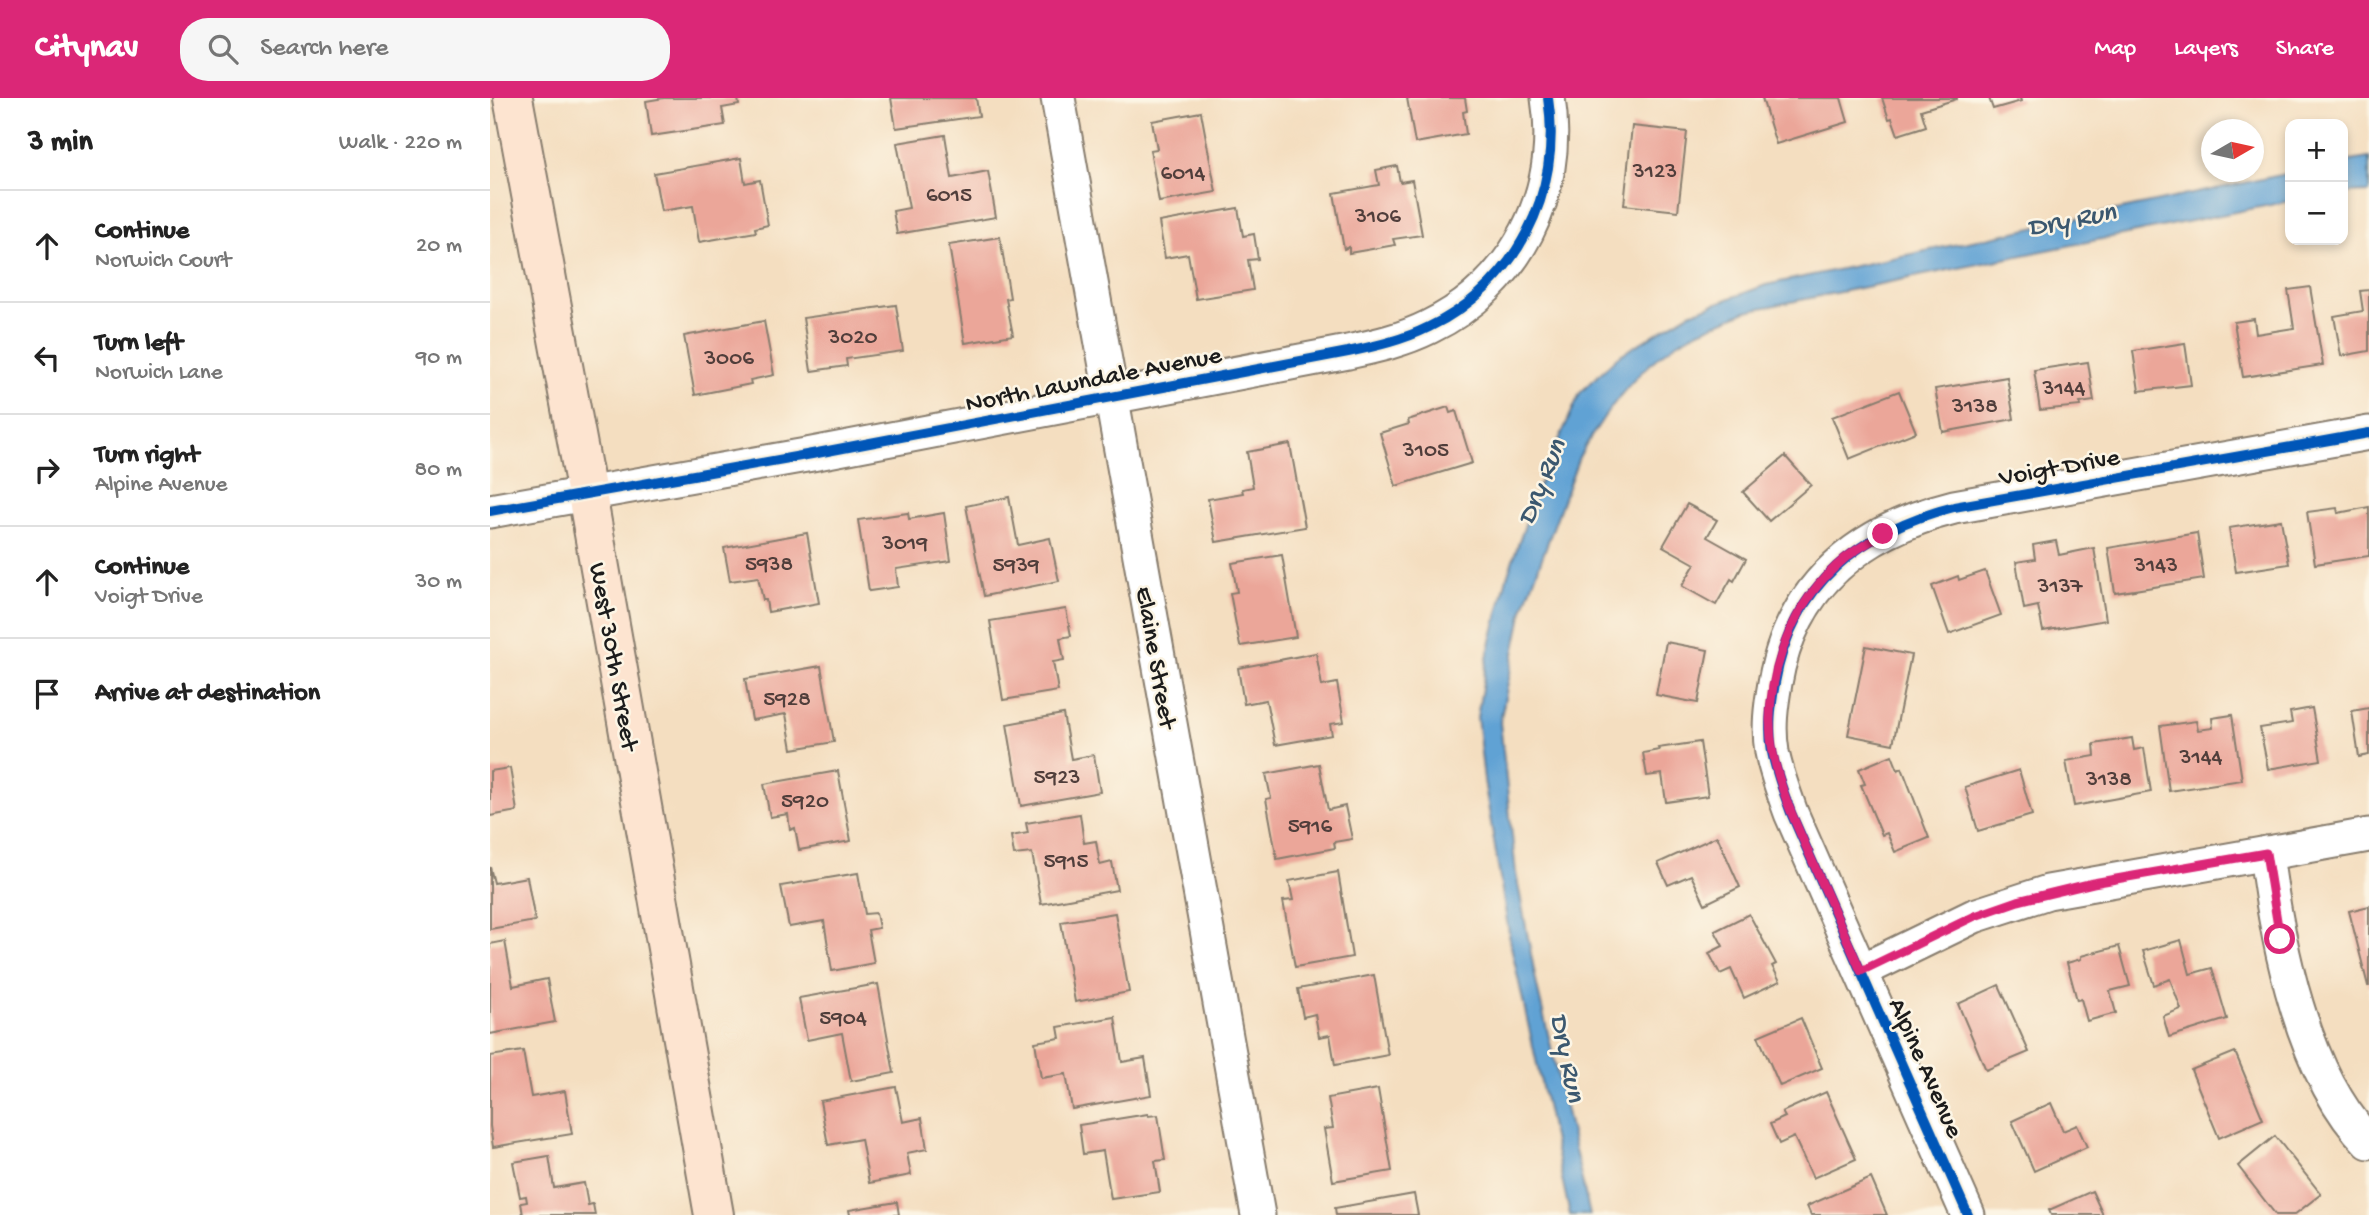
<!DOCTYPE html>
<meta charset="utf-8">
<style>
body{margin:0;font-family:"Gochi Hand",sans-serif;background:#f6f6f6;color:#222}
.controls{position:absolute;right:21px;top:21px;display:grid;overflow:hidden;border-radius:14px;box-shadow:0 4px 10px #0003}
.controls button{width:63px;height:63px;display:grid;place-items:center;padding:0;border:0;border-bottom:2px solid #e0e0e0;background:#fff;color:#222;font:35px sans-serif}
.compass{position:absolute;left:1711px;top:21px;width:63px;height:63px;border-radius:50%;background:#fff;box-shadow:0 4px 10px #0003;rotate:81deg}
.stop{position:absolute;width:21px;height:21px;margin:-16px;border:5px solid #db2777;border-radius:50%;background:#fff}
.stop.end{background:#db2777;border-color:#fff;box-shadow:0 2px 7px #0008}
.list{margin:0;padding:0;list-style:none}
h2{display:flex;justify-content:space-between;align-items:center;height:91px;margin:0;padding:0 28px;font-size:30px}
h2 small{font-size:23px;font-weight:400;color:#767676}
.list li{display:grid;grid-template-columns:46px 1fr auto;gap:21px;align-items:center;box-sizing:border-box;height:112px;padding:0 28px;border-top:2px solid #e0e0e0}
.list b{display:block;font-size:26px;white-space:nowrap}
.list p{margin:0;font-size:23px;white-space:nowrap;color:#767676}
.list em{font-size:23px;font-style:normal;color:#767676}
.icon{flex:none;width:38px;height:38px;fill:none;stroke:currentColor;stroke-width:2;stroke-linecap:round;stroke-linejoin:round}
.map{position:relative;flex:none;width:1879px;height:1117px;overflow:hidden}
header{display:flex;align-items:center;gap:42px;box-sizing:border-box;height:98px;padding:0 35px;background:#db2777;color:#fff}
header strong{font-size:33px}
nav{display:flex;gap:38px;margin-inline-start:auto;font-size:24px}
.search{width:490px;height:63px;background:#f6f6f6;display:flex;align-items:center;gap:18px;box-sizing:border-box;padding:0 24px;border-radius:28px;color:#767676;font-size:26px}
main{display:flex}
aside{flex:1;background:#fff}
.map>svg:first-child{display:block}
</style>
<header>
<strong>Citynav</strong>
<div class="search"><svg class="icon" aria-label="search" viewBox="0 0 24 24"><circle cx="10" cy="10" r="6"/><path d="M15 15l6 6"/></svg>Search here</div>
<nav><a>Map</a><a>Layers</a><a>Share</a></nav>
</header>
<main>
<aside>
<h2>3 min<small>Walk · 220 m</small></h2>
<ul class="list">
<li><svg class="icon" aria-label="ahead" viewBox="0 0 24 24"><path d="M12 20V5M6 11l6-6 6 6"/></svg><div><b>Continue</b><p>Norwich Court</p></div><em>20 m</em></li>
<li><svg class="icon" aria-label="left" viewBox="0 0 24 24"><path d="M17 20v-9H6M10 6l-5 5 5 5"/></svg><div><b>Turn left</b><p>Norwich Lane</p></div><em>90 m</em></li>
<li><svg class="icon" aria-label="right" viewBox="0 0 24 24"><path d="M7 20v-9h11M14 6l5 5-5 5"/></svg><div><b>Turn right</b><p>Alpine Avenue</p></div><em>80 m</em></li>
<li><svg class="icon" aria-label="ahead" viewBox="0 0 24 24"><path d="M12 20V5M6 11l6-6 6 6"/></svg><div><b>Continue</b><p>Voigt Drive</p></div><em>30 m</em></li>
<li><svg class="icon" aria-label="arrive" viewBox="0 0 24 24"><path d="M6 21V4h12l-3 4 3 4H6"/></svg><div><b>Arrive at destination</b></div></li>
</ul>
</aside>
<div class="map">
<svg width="1879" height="1117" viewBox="0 0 1879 1117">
<rect width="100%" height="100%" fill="#fcf5e5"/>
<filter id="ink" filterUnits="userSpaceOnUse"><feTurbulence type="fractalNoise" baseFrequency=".0143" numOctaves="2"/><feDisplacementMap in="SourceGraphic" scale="14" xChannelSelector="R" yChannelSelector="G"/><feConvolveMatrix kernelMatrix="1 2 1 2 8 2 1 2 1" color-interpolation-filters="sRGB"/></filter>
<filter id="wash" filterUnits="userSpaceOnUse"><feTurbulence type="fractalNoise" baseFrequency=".00686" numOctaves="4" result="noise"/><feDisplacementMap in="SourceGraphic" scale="28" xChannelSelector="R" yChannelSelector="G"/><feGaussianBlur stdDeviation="1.57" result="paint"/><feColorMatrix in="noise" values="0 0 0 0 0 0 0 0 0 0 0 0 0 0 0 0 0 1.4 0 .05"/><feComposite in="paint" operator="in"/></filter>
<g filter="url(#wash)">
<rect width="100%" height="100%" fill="#f4dec0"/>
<g fill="#60a2d4" stroke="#3e5f78" stroke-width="2">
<polygon points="1879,60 1879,94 1853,95 1853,64"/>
<path d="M1800 75V103L1256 213C1237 222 1216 229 1197 239 1149 266 1115 313 1089 359L1033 512 1010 624 1026 775 1047 888 1100 1117H1080L1021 848 994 682 987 619 998 555 1017 479 1048 389 1090 295 1127 259 1200 215 1276 187Z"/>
</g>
<g id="blocks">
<g fill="#eba699">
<polygon points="174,0 248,0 249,7 232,10 235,27 161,38 156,3"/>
<polygon points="401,0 486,0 489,18 406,30"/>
<polygon points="917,0 975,0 977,13 973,14 976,36 925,45"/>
<polygon points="1272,0 1351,0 1358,24 1286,46"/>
<polygon points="1392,0 1467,0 1467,1 1431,12 1436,28 1408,37 1402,20 1399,21"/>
<polygon points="1499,0 1530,0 1531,3 1503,11"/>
<polygon points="711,14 726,94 669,104 660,52 667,51 662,23"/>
<polygon points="1142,28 1197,34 1188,113 1134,107"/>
<polygon points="455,37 462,80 498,73 506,119 407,136 403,113 419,110 407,45"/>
<polygon points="251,60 255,85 270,82 278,127 265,130 266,134 209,144 203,108 171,113 164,75"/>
<polygon points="907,68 910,84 922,82 932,137 903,141 905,147 859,155 859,149 854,151 844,95 889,87 886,72"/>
<polygon points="748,110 753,138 764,136 768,161 758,162 763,192 706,201 698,156 675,160 669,124"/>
<polygon points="510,139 520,200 516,201 523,237 475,245 459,147"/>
<polygon points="1820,189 1833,267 1753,279 1744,224 1764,221 1766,236 1804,230 1798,192"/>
<polygon points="1879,192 1879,253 1851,258 1844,218 1873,213 1870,193"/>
<polygon points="406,207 413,253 356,261 357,268 321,273 313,220"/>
<polygon points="274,223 284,277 260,282 261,286 205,297 194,238"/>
<polygon points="1695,245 1701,287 1649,293 1643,253"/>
<polygon points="1598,264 1604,303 1590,305 1591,308 1550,312 1544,272"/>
<polygon points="1517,279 1524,321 1453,334 1445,291"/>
<polygon points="1409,293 1426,334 1359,361 1342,319"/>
<polygon points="958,309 960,315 966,313 982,365 906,388 890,335 919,326 918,322"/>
<polygon points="800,346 815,429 726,444 718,401 753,395 752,391 763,389 757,354"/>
<polygon points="1295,358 1321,387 1279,423 1253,394"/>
<polygon points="519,399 528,447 560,440 569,483 494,498 476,408"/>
<polygon points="1197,406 1227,422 1217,439 1256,461 1244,483 1241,481 1226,507 1192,488 1205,466 1173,448"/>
<polygon points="1879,409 1879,458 1825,466 1817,414 1847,410 1848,415"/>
<polygon points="418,415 419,421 454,415 461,463 406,471 408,489 379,493 368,422"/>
<polygon points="1791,422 1799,466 1746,474 1739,430"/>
<polygon points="317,435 329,505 278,514 276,502 273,502 268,479 240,483 234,450"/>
<polygon points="1707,435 1714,481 1625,495 1618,450"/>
<polygon points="1566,443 1569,457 1604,450 1616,522 1553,533 1548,508 1534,511 1526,464 1545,461 1543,447"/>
<polygon points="792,457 806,539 750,548 740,495 747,494 742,465"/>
<polygon points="1495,473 1511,517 1459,536 1442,488 1468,478 1469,482"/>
<polygon points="576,511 581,538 570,540 574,562 563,564 568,593 513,602 500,523"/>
<polygon points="1176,544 1218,552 1208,605 1166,597"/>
<polygon points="1376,548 1421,557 1403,646 1358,637"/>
<polygon points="826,555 832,588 847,585 854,624 840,626 842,637 785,647 776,602 754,606 748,570"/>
<polygon points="331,568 344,644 302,651 296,616 262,622 255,581"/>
<polygon points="1822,610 1831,662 1778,671 1770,630 1802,625 1800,614"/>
<polygon points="1879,610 1879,657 1869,659 1862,613"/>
<polygon points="573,616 581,661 604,657 610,694 531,708 517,626"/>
<polygon points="1742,617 1752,682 1679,693 1670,628 1706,623 1708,632 1723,630 1722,620"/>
<polygon points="1642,640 1644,652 1654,650 1661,694 1584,708 1576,663 1605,658 1604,646"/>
<polygon points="1210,644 1218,698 1176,704 1172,676 1157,678 1153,655 1169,652 1168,650"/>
<polygon points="1402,657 1408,672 1412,670 1439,740 1405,754 1397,735 1392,737 1371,687 1375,686 1369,671"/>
<polygon points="829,666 838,712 855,708 862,741 844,744 845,750 787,761 776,701 781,700 776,676"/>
<polygon points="20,670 27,713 0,718 0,673"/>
<polygon points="1529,672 1542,717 1488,733 1475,689"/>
<polygon points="348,673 361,743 309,752 305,730 300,732 298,716 280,719 274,686"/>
<polygon points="590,716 594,745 606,743 610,767 622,764 627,792 551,806 542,755 524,757 521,738 538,735 536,725"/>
<polygon points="1227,738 1250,789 1215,806 1201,777 1178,787 1168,765"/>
<polygon points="0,769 4,785 37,779 45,823 0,831"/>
<polygon points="848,774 862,859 805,869 793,803 803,802 799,783"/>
<polygon points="368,775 375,816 386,815 389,830 378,832 384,865 342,873 334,823 299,829 291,788"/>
<polygon points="1879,808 1879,888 1878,888 1859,813"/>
<polygon points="625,815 639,894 585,904 571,824"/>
<polygon points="1259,816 1286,866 1282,868 1290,883 1254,900 1241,871 1230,876 1219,855 1233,848 1225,833"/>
<polygon points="1691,842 1700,876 1722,870 1737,921 1679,939 1673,918 1691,911 1680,881 1664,887 1653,853"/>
<polygon points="15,843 23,888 57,881 65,924 0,936 0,846"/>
<polygon points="1629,848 1640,888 1620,893 1626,915 1597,923 1591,901 1587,902 1577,865 1591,861 1591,858"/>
<polygon points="884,877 898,957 845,967 840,937 829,939 825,916 813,919 808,891"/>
<polygon points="388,886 404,975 361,983 352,935 317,942 309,900"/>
<polygon points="1509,887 1539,954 1496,972 1468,906"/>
<polygon points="625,919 632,964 655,960 661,997 582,1011 576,976 551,980 545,944 570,940 568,929"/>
<polygon points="1311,920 1332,970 1290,988 1268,938"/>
<polygon points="33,953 41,999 75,993 82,1036 3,1049 0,1028 0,958"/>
<polygon points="1745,954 1773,1021 1729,1040 1701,972"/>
<polygon points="406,989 413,1024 432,1020 437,1051 417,1055 421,1077 379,1085 371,1041 338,1047 330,1003"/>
<polygon points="888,991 902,1073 843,1083 834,1031 843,1030 838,1000"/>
<polygon points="1336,994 1366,1061 1323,1080 1304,1039 1289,1046 1280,1026 1295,1019 1292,1014"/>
<polygon points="1561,1005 1573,1033 1587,1027 1597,1049 1544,1073 1522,1023"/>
<polygon points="658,1016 658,1018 668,1017 675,1062 665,1063 670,1094 621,1101 613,1053 593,1056 589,1027"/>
<polygon points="1785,1038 1831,1096 1804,1117 1786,1117 1748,1068"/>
<polygon points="59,1058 64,1090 94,1085 98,1107 103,1106 105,1117 33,1117 31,1105 37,1104 36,1098 30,1099 23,1064"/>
<polygon points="1381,1080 1397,1117 1321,1117 1317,1108"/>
<polygon points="1602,1093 1613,1117 1561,1117 1559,1112"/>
<polygon points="924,1096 928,1117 846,1117 845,1110"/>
<polygon points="407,1104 409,1117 360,1117 359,1112"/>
</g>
</g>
</g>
<g filter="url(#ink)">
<use href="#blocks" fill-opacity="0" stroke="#887d6e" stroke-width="2"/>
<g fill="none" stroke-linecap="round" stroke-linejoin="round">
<defs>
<g id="street">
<polyline points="568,0 768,1117"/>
<path d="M0 413 322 356 858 254C886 248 913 242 939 229 1026 187 1073 95 1058 0"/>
<path d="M1776 755C1787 845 1813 978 1879 1044"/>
<polyline points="1371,873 1484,818 1558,794 1879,737"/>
<path d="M1478 1117 1301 715C1294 695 1286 675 1282 654 1278 630 1281 608 1285 585 1302 486 1372 432 1464 409L1879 335"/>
</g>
<polyline id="secondary" points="23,0 97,396 224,1117"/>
</defs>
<use href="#street" stroke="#887d6e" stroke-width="37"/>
<use href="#secondary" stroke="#887d6e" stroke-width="42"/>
<use href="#street" stroke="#fff" stroke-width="33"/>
<use href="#secondary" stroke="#fde4d0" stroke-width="38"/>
<defs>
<g id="cycleway">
<path d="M0 413 322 356 858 254C886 248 913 242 939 229 1026 187 1073 95 1058 0"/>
<path d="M1478 1117 1301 715C1294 695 1286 675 1282 654 1278 630 1281 608 1285 585 1302 486 1372 432 1464 409L1879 335"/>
</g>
</defs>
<use href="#cycleway" stroke="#fcf5e5" stroke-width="15"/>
<use href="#cycleway" stroke="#0057b8" stroke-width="10"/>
</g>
</g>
<g fill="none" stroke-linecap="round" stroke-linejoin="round" filter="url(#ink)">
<path stroke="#db2777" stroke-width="9" d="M1393 436C1376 446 1359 455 1345 469 1297 513 1271 591 1283 655 1290 692 1306 726 1321 760 1338 798 1354 835 1371 873L1485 818 1528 803 1603 785 1776 755 1790 841"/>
</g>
<g text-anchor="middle" stroke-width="5" stroke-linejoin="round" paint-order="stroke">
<g font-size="23" fill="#503e3b">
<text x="1165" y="79">3123</text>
<text x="693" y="81">6014</text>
<text x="459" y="103">6015</text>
<text x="888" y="124">3106</text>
<text x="363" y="245">3020</text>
<text x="239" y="266">3006</text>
<text x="1574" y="296">3144</text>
<text x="1485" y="314">3138</text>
<text x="936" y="358">3105</text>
<text x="415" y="451">3019</text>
<text x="279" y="472">5938</text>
<text x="526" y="473">5939</text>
<text x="1666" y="473">3143</text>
<text x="1570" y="494">3137</text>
<text x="297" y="607">5928</text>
<text x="1711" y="665">3144</text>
<text x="567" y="685">5923</text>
<text x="1619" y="687">3138</text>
<text x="315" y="709">5920</text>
<text x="820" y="734">5916</text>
<text x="576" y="769">5915</text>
<text x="353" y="926">5904</text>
</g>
<g font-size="26" fill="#1c1c1c" stroke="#fcf5e5">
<text transform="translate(603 279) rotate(-11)" y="9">North Lawndale Avenue</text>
<text transform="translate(1569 367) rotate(-10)" y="9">Voigt Drive</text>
<text transform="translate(126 558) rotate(80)" y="9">West 30th Street</text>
<text transform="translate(668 559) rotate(80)" y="9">Elaine Street</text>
<text transform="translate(1438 969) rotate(66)" y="9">Alpine Avenue</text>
</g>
<g font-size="28" font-style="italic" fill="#3b586f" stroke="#fcf5e5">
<text transform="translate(1581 119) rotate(-11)" y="10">Dry Run</text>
<text transform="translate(1049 383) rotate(-68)" y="10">Dry Run</text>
<text transform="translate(1080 959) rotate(78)" y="10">Dry Run</text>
</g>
</g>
</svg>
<div class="controls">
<button>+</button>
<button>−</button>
</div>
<svg class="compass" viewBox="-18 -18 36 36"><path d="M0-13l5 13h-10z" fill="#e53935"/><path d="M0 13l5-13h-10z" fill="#767676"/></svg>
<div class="stop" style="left:1790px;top:841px"></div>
<div class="stop end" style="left:1393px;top:436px"></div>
</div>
</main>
